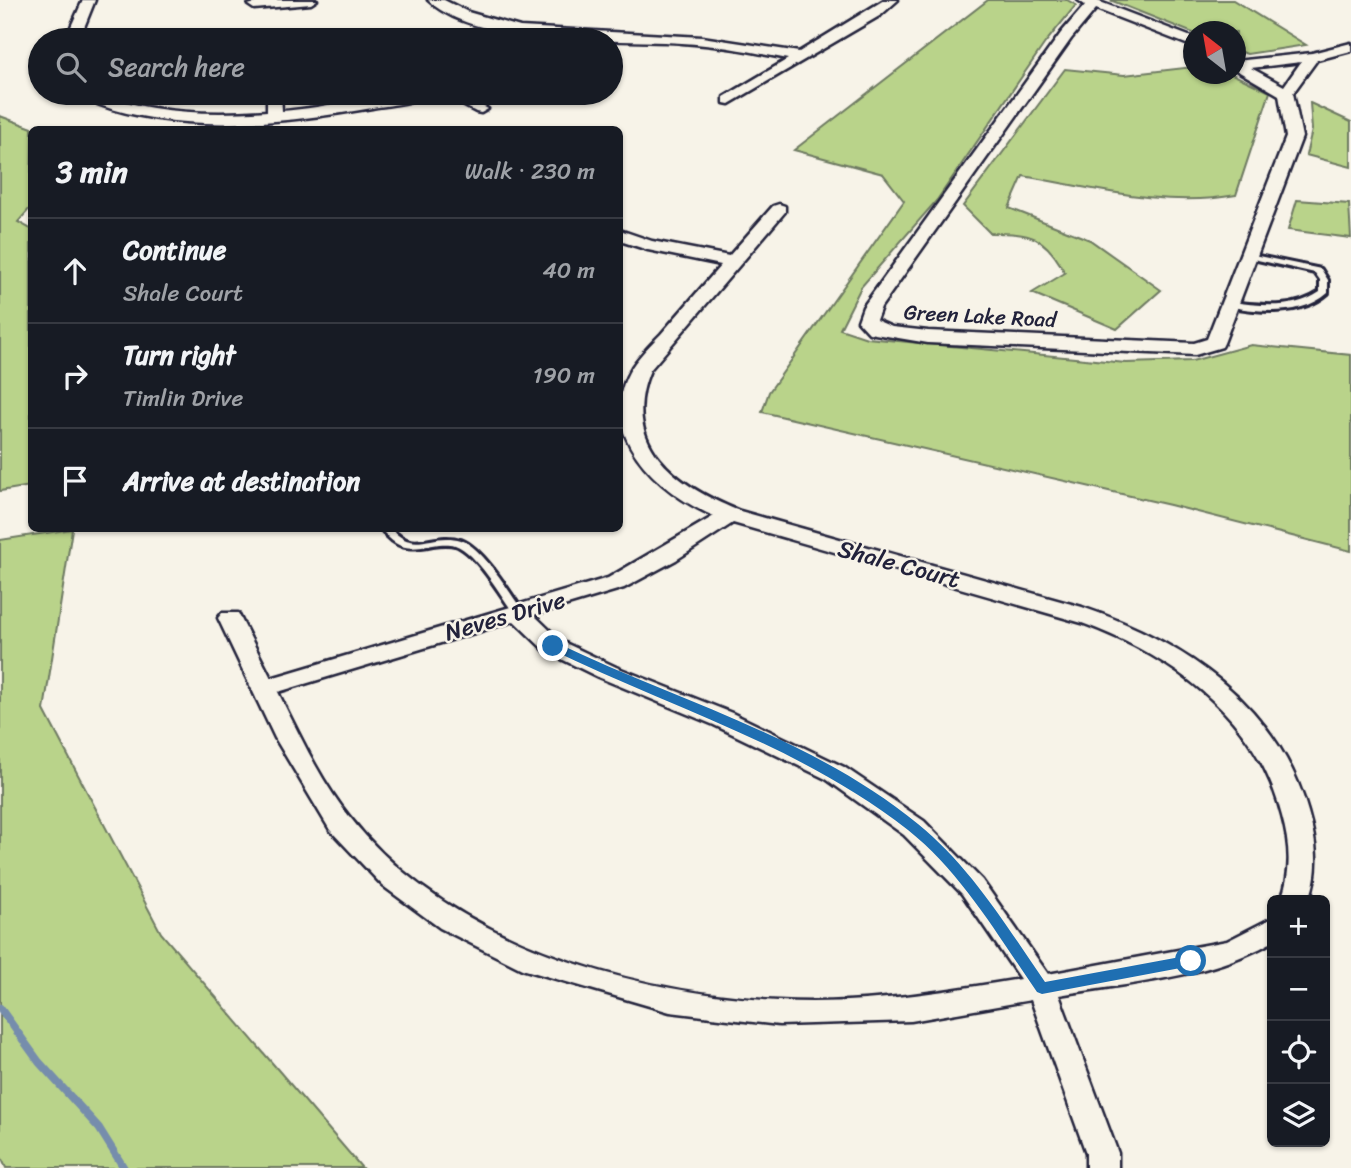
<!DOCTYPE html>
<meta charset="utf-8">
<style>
body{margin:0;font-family:Sriracha,sans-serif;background:#242831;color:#f1f3f6}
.controls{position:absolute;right:21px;bottom:21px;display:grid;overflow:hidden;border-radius:10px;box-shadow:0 2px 5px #0004}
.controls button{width:63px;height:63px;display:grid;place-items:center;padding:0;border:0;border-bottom:2px solid #363941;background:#171b24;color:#f1f3f6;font:35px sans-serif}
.compass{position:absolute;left:1183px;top:21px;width:63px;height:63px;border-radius:50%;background:#171b24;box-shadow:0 2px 5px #0004;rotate:329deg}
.stop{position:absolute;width:21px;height:21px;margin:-16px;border:5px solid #1f6fb2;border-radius:50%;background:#fff}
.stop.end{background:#1f6fb2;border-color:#fff;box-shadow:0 2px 7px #0008}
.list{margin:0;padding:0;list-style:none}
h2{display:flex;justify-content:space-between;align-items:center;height:91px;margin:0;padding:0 28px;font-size:30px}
h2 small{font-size:23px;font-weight:400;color:#9ea1a6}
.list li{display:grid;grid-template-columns:46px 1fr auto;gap:21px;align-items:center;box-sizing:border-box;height:105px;padding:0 28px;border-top:2px solid #363941}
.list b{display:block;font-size:26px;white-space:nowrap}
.list p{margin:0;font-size:23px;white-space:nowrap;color:#9ea1a6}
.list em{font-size:23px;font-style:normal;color:#9ea1a6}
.icon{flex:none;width:38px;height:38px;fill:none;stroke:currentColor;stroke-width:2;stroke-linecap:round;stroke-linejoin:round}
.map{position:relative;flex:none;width:1351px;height:1168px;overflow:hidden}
.search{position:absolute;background:#171b24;box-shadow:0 2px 5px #0004;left:28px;top:28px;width:595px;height:77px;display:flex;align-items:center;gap:18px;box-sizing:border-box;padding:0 24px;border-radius:38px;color:#9ea1a6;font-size:26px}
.panel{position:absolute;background:#171b24;box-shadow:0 2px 5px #0004;left:28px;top:126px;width:595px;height:406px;border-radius:10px}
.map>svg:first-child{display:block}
</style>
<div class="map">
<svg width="1351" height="1168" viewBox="0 0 1351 1168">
<rect width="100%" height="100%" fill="#f7f3e8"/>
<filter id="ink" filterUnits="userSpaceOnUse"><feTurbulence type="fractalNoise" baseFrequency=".0143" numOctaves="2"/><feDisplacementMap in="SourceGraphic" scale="14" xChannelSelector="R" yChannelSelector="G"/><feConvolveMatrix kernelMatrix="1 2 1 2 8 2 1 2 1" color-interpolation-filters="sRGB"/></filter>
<g filter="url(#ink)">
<g fill="#b9d38a" stroke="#6e7a62" stroke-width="2">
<polygon points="988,0 1067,0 1076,5 1045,43 937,200 861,287 840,329 867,338 1126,363 1192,361 1251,345 1351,355 1351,551 1170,505 762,412 769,392 904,201 883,174 794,150"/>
<polygon points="1110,0 1233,0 1306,45 1247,54 1236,50 1236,32 1193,33"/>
<path d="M1193 67 1194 74H1232L1270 92 1236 195C1166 208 1092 188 1023 176L1009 208 1090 240 1161 290 1117 329 1032 293 1065 273C1045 235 1031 233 990 233L963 206 1065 69 1124 75Z"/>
<polygon points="1310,103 1351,122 1351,167 1306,155 1312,130"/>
<polygon points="0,116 35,129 32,130 31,207 18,222 31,229 31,486 0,491"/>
<polygon points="1297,200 1349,204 1351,238 1288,230"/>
<polygon points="72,529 44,710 161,933 362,1168 6,1168 0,1155 0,540"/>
</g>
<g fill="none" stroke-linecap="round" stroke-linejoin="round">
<polyline stroke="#768dac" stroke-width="8" points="0,1008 39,1062 99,1128 124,1168"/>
<defs>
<g id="service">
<path d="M1244 253 1321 269 1328 280V293C1301 317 1259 312 1226 306L1225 304 1229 302C1261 305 1292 311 1320 292V280L1315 273 1244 257Z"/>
<path d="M380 528H391C414 556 432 531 461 540 483 548 511 594 524 613L523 615H515C502 597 476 552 455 545 448 543 440 544 433 545 408 550 397 550 380 528Z"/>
</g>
<g id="minor">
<polygon points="83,0 95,0 79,40 65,40"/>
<polygon points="267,0 317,0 311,4 254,9 248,5"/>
<path d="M428 0H444L468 12 520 27 702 37 799 52 884 0H898L881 15 729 104 724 103V97L788 59C753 52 718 45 682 43 617 38 477 48 428 0Z"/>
<path d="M1078 0H1095L1194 38V47L1096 9 1071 39 881 307 876 320 892 327 928 331 1194 343 1207 339 1286 137 1279 95 1236 70V61L1312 53 1351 43V51L1317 60 1293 93 1302 137 1224 343 1222 347 1195 355 928 343 869 333 858 321 863 307 1061 33 1085 5ZM1301 62 1284 86 1251 68Z"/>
<path d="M73 93C100 92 126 104 153 108 190 114 230 114 267 111V93H281L282 111C330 108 382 91 428 93 417 104 388 105 372 108 286 123 181 135 97 104 88 101 79 99 73 93Z"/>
<polygon points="440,93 458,93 488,109 481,113 476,112"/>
<path d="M779 204 785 206V212L650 370C619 444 676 486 740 511L1082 607C1183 641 1278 704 1308 812 1317 843 1320 870 1309 900H1281C1292 871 1290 845 1282 816 1257 717 1174 657 1082 623L733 523 676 560 624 588 534 615 561 641 616 667 732 713 844 767 924 821 982 880 1048 974 1227 941 1272 918V942C1209 978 1130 983 1059 995L1118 1153V1168H1086V1153L1031 1000 911 1021 779 1025 670 1012 522 969 440 928 383 886 330 830 275 738 218 618 222 613H238L271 678 608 578 714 516C658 493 592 431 632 367 640 355 651 344 661 334 681 311 701 288 721 265L648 250 620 241V230L652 241 729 256 773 206ZM514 621 545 651 598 677 714 725 826 779 904 835 962 894 1020 979C940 992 859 1006 778 1001 627 993 445 940 349 816 320 780 299 734 278 692Z"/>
</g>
</defs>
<use href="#service" stroke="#22223b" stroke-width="6"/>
<use href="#minor" stroke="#22223b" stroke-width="5"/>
<use href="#service" fill="#f7f3e8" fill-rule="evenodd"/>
<use href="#minor" fill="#f7f3e8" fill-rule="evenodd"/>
</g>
</g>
<path fill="#1f6fb2" d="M548 643H557C678 701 813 738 918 824 971 867 1007 927 1045 982L1191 955 1199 961 1191 966 1042 994 1037 992C998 936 962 873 908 830 801 746 669 707 548 648Z"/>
<g text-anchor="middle" stroke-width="5" stroke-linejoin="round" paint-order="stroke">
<g font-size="21" fill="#22223b" stroke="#f7f3e8">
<text transform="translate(980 316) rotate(3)" y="7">Green Lake Road</text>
</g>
<g font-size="24" fill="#22223b" stroke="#f7f3e8">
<text transform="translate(899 564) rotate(15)" y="8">Shale Court</text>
<text transform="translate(505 616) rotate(-16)" y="8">Neves Drive</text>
</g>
</g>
</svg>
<div class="controls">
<button>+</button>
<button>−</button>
<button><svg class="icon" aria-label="locate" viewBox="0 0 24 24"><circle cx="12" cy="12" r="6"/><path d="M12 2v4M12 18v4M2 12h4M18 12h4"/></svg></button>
<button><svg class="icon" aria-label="layers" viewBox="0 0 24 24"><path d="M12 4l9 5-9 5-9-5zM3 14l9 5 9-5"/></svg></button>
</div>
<svg class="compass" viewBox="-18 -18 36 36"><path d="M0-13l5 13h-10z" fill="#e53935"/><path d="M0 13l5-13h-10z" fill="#9ea1a6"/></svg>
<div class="stop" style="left:1191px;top:961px"></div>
<div class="stop end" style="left:553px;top:646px"></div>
<div class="search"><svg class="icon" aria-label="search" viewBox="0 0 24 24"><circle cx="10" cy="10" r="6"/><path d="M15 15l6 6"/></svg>Search here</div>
<section class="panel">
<h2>3 min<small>Walk · 230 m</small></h2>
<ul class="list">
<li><svg class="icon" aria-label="ahead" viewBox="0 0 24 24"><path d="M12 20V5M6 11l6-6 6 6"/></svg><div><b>Continue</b><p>Shale Court</p></div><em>40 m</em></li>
<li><svg class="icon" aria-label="right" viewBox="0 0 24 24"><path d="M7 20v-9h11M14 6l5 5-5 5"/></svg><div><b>Turn right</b><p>Timlin Drive</p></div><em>190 m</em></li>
<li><svg class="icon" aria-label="arrive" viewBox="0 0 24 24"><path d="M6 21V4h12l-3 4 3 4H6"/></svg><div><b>Arrive at destination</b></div></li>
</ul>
</section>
</div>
